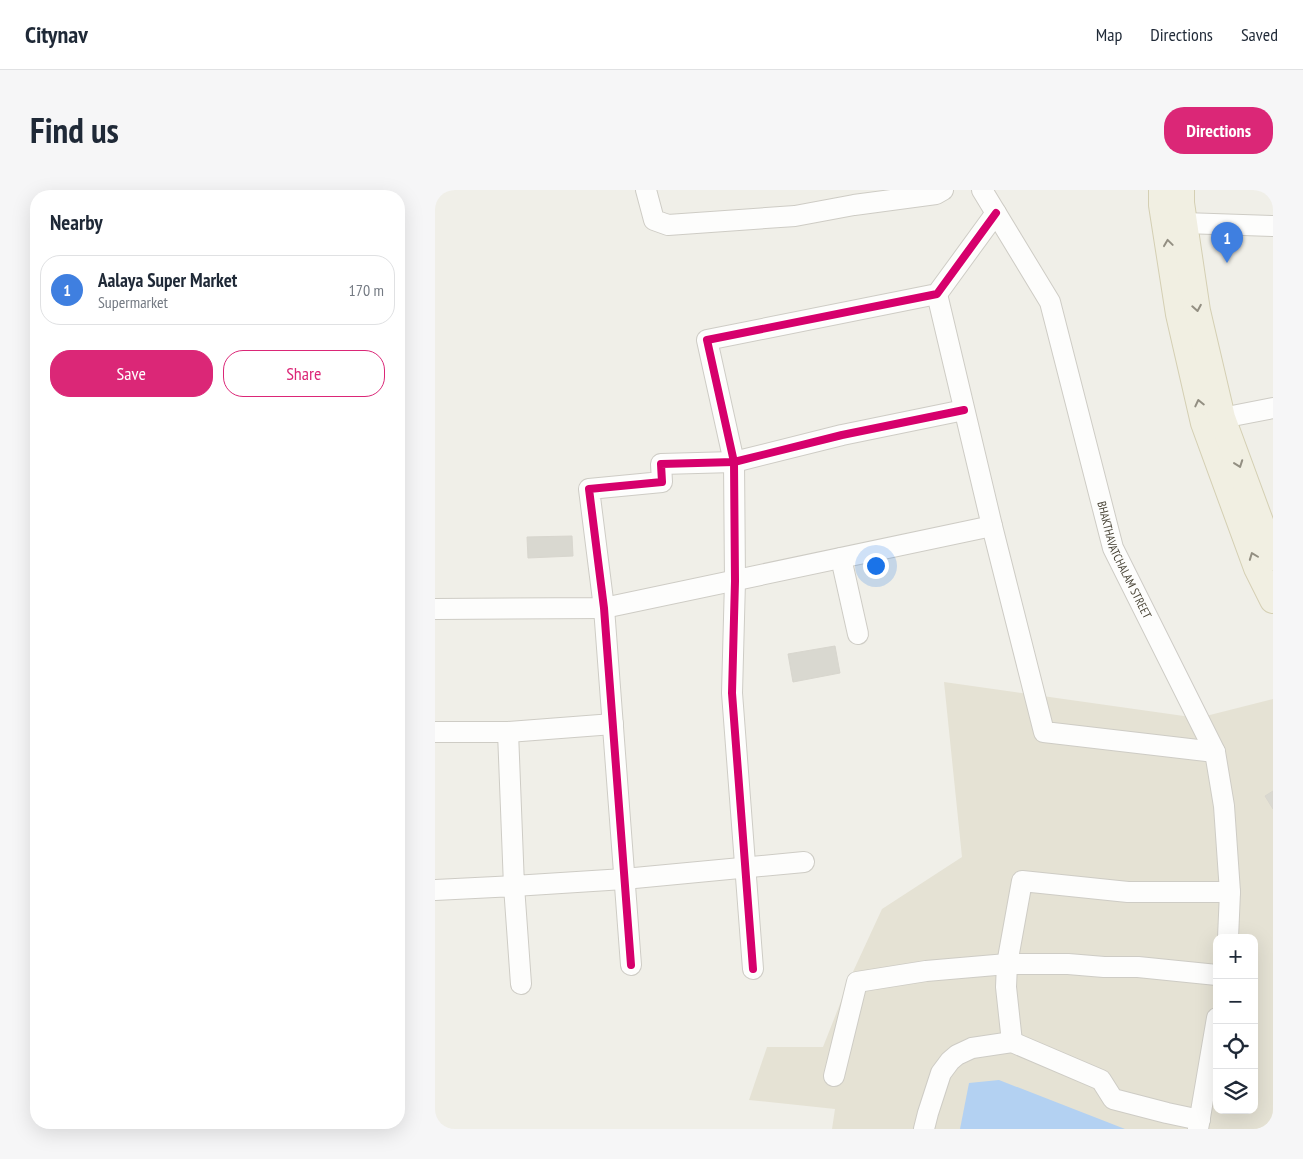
<!DOCTYPE html>
<meta charset="utf-8">
<style>
body{margin:0;font-family:"PT Sans Narrow",sans-serif;background:#f6f6f7;color:#1f2937}
.controls{position:absolute;right:15px;bottom:15px;display:grid;overflow:hidden;border-radius:10px;box-shadow:0 5px 20px #0002}
.controls button{width:45px;height:45px;display:grid;place-items:center;padding:0;border:0;border-bottom:1px solid #e0e1e3;background:#fff;color:#1f2937;font:25px sans-serif}
.you{position:absolute;left:440px;top:375px;width:18px;height:18px;margin:-12px;border:4px solid #fff;border-radius:50%;background:#1a73e8;box-shadow:0 0 0 8px #1a73e833}
.badge{display:grid;place-items:center;width:32px;height:32px;border-radius:50%;background:#db2777;color:#fff;font-size:16px;font-weight:700}
.pin{position:absolute;translate:-50% -41px;filter:drop-shadow(0 1px 2px #0008)}
.pin::after{content:'';position:absolute;top:26px;width:18px;height:15px;background:inherit;clip-path:polygon(0 0,100% 0,50% 100%)}
.list{margin:0;padding:0;list-style:none}
h2{display:flex;justify-content:space-between;align-items:center;height:65px;margin:0;padding:0 20px;font-size:21px}
h2 small{font-size:16px;font-weight:400;color:#747a83}
.list li{display:grid;grid-template-columns:32px 1fr auto;gap:15px;align-items:center;box-sizing:border-box;height:70px;margin:0 10px 10px;padding:0 10px;border:1px solid #e0e1e3;border-radius:20px}
.list b{display:block;font-size:19px;white-space:nowrap}
.list p{margin:0;font-size:16px;white-space:nowrap;color:#747a83}
.list em{font-size:16px;font-style:normal;color:#747a83}
.actions{display:flex;gap:10px;padding:15px 20px}
.actions a{flex:1;padding:11px 0;border:1px solid #db2777;border-radius:20px;text-align:center;font-size:18px;color:#db2777}
.actions .main{background:#db2777;color:#fff}
.icon{flex:none;width:28px;height:28px;fill:none;stroke:currentColor;stroke-width:2;stroke-linecap:round;stroke-linejoin:round}
.map{position:relative;flex:none;width:838px;height:939px;overflow:hidden;border-radius:20px}
header{display:flex;align-items:center;gap:30px;box-sizing:border-box;height:70px;padding:0 25px;background:#fff;border-bottom:1px solid #e0e1e3}
header strong{font-size:24px}
nav{display:flex;gap:28px;margin-inline-start:auto;font-size:18px}
.intro{display:flex;align-items:center;justify-content:space-between;box-sizing:border-box;height:120px;padding:0 30px}
h1{margin:0;font-size:35px}
.button{padding:12px 22px;border-radius:20px;background:#db2777;color:#fff;font-size:18px;font-weight:700}
main{display:flex;gap:30px;padding:0 30px}
aside{flex:1;background:#fff;border-radius:20px;box-shadow:0 5px 20px #0002}
.map>svg:first-child{display:block}
</style>
<header>
<strong>Citynav</strong>
<nav><a>Map</a><a>Directions</a><a>Saved</a></nav>
</header>
<div class="intro"><h1>Find us</h1><a class="button">Directions</a></div>
<main>
<aside>
<h2>Nearby<small></small></h2>
<ul class="list">
<li><span class="badge" style="background:#3f7fe0">1</span><div><b>Aalaya Super Market</b><p>Supermarket</p></div><em>170 m</em></li>
</ul>
<div class="actions"><a class="main">Save</a><a>Share</a></div>
</aside>
<div class="map">
<svg width="838" height="939" viewBox="0 0 838 939">
<rect width="100%" height="100%" fill="#f0efe8"/>
<path fill="#e5e2d4" fill-rule="evenodd" d="M509 492 763 528 838 509V939H397L400 919 314 910 332 857H388L416 786 447 719 527 667ZM782 748H819V920H782Z"/>
<polygon fill="#b3d1f2" points="564,890 690,939 525,939 534,893"/>
<g fill="#d9d8d0" stroke="#d8d6ce">
<polygon points="137,346 138,366 93,368 92,347"/>
<polygon points="400,456 405,483 358,492 353,464"/>
<polygon points="838,601 838,619 830,606"/>
</g>
<g fill="none" stroke-linecap="round" stroke-linejoin="round">
<defs>
<g id="minor">
<polyline points="211,0 219,30 233,35 360,26 419,15 501,4 508,0"/>
<path id="s1" d="M547 0 615 112 678 358 780 562 789 616 795 702 793 748"/>
<polyline points="749,33 838,36"/>
<polyline points="502,104 557,336 609,542 780,562"/>
<polyline points="787,228 838,218"/>
<polyline points="406,368 423,444"/>
<polyline points="0,419 169,418 557,336"/>
<polyline points="0,542 73,542 178,534"/>
<polyline points="73,542 79,696 189,689 369,672"/>
<polyline points="0,700 79,696 86,794"/>
<polyline points="196,775 169,418 154,299 227,292 226,274 299,272 407,245 529,220"/>
<polyline points="318,779 297,503 300,391 299,272 272,150 502,104 561,23"/>
<polyline points="577,852 571,797 572,774 587,691 693,702 795,702"/>
<polyline points="399,886 422,792 491,781 572,774 633,774 669,777 703,777 782,785"/>
<polyline points="489,939 493,923 506,883 515,871 522,865 537,858 577,852 666,890 678,909 732,923 765,930"/>
<polyline points="763,939 782,828"/>
</g>
<g id="major">
<polyline points="727,0 727,15 744,124 769,233 822,378 838,410"/>
<polyline points="746,0 746,13 762,121 787,228 838,367"/>
</g>
</defs>
<use href="#minor" stroke="#ceccc5" stroke-width="22"/>
<use href="#major" stroke="#d4cfb3" stroke-width="28"/>
<use href="#minor" stroke="#fdfdfc" stroke-width="20"/>
<use href="#major" stroke="#f1efe2" stroke-width="26"/>
<defs>
<g id="cycleway">
<polyline points="196,775 169,418 154,299 227,292 226,274 299,272 407,245 529,220"/>
<polyline points="318,779 297,503 300,391 299,272 272,150 502,104 561,23"/>
</g>
</defs>
<use href="#cycleway" stroke="#fff" stroke-width="11"/>
<use href="#cycleway" stroke="#d6006c" stroke-width="8"/>
</g>
<defs><path id="oneway-chevron" d="M-2-3.5L2.5 0L-2 3.5" fill="none" stroke-width="1.6" stroke-linecap="round" stroke-linejoin="round" transform="scale(1.25)"/></defs>
<g stroke="#938f82">
<use href="#oneway-chevron" transform="translate(733 53) rotate(-98)"/>
<use href="#oneway-chevron" transform="translate(762 118) rotate(80)"/>
<use href="#oneway-chevron" transform="translate(764 213) rotate(-103)"/>
<use href="#oneway-chevron" transform="translate(804 274) rotate(70)"/>
<use href="#oneway-chevron" transform="translate(818 366) rotate(-111)"/>
</g>
<g text-anchor="middle" stroke-width="4" stroke-linejoin="round" paint-order="stroke">
<g font-size="12" fill="#464133" stroke="#fff">
<text dy="4" stroke="none"><textPath href="#s1" startOffset="400">BHAKTHAVATCHALAM STREET</textPath></text>
</g>
</g>
</svg>
<div class="controls">
<button>+</button>
<button>−</button>
<button><svg class="icon" aria-label="locate" viewBox="0 0 24 24"><circle cx="12" cy="12" r="6"/><path d="M12 2v4M12 18v4M2 12h4M18 12h4"/></svg></button>
<button><svg class="icon" aria-label="layers" viewBox="0 0 24 24"><path d="M12 4l9 5-9 5-9-5zM3 14l9 5 9-5"/></svg></button>
</div>
<div class="you"></div>
<div class="pin badge" style="left:792px;top:73px;background:#3f7fe0">1</div>
</div>
</main>
